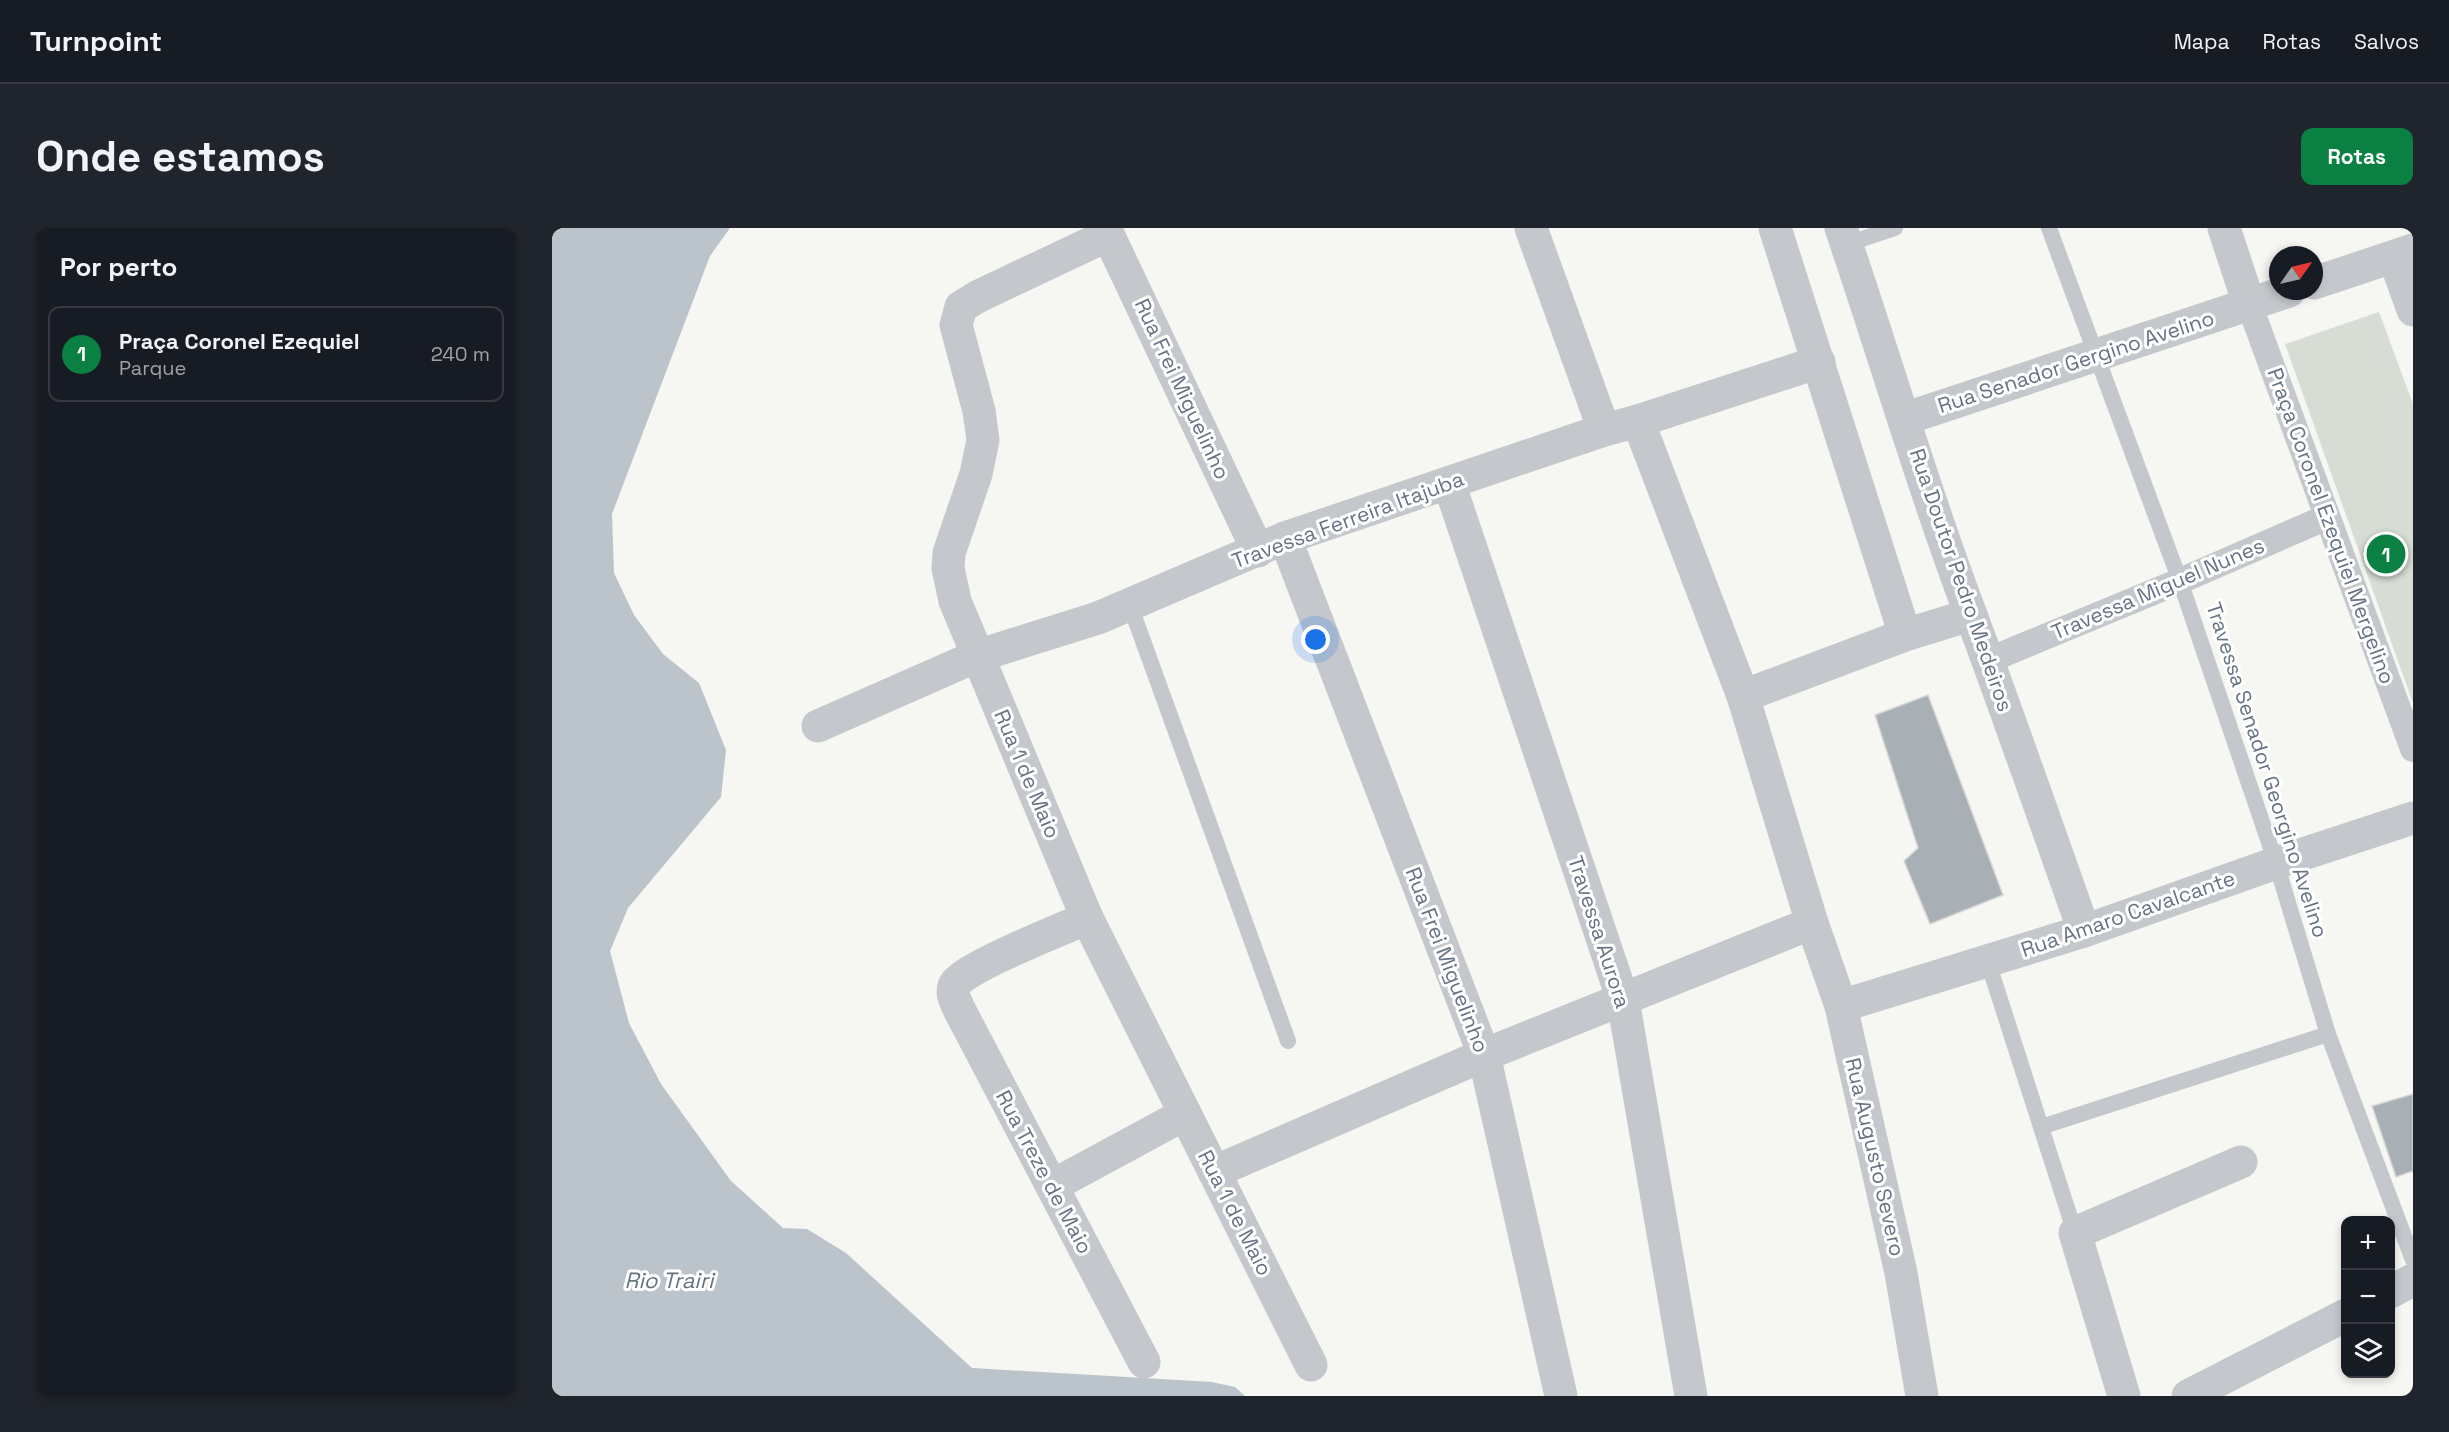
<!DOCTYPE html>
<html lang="pt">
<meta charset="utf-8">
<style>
body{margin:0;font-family:"Space Grotesk",sans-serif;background:#20242c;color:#f1f3f6}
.controls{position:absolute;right:18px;bottom:18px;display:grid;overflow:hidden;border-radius:12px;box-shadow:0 3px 9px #0003}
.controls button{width:54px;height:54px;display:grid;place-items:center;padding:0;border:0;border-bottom:2px solid #363941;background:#171b24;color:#f1f3f6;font:30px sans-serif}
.compass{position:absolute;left:1717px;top:18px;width:54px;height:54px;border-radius:50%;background:#171b24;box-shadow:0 3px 9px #0003;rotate:56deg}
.you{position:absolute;left:764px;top:412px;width:21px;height:21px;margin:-15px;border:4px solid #fff;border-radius:50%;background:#1a73e8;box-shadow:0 0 0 9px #1a73e833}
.badge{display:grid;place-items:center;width:39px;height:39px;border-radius:50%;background:#0b8043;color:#fff;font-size:20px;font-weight:700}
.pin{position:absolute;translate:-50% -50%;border:3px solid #fff;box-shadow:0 2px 6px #0006}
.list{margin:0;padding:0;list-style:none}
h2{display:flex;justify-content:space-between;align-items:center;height:78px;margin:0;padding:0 24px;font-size:26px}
h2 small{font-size:20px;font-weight:400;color:#9ea1a6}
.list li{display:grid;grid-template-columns:39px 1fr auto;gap:18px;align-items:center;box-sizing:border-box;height:96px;margin:0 12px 12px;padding:0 12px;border:2px solid #363941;border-radius:12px}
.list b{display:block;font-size:22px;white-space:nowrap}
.list p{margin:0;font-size:20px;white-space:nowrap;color:#9ea1a6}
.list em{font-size:20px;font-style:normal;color:#9ea1a6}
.icon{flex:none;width:33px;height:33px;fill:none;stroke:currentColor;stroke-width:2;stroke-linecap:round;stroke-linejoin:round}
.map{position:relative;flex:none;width:1861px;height:1168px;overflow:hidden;border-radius:12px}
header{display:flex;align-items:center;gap:36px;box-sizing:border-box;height:84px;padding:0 30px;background:#171b24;border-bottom:2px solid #363941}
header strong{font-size:28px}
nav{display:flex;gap:33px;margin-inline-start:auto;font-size:21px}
.intro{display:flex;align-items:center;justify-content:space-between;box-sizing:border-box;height:144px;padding:0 36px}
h1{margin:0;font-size:42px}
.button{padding:15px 27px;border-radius:12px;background:#0b8043;color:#fff;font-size:21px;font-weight:700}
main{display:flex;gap:36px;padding:0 36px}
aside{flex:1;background:#171b24;border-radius:12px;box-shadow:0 3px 9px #0003}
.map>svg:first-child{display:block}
</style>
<header>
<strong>Turnpoint</strong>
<nav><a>Mapa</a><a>Rotas</a><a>Salvos</a></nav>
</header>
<div class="intro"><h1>Onde estamos</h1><a class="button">Rotas</a></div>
<main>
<aside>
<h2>Por perto<small></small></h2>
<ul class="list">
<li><span class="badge">1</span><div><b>Praça Coronel Ezequiel</b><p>Parque</p></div><em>240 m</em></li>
</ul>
</aside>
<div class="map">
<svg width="1861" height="1168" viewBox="0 0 1861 1168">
<rect width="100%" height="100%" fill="#f6f6f3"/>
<polygon fill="#d7ddd4" points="1827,84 1861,176 1861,475 1733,116"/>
<polygon fill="#bbc4ca" points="0,0 178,0 158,28 60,286 62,345 82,387 111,426 147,455 174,522 169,569 76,680 58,723 77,795 109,856 179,953 231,1000 255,1001 294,1025 420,1140 660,1154 683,1159 693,1168 0,1168"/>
<g fill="#a8afb5" stroke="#d7d8d5" stroke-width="1.5">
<polygon points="1376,467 1451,667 1378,696 1352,633 1366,620 1323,487"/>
<polygon points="1861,866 1861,943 1844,949 1820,878"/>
</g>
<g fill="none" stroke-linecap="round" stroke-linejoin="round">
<g stroke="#c4c7cb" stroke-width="16">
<polyline points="1497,0 1628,353 1724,635 1776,806 1861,1032"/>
<polyline points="1295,16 1343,0"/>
<polyline points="578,377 736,813"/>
<polyline points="1436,734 1523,1005"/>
<polyline points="1489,899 1776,806"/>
</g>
<g stroke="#c4c7cb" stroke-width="26">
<polyline points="1697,76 1861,521"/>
<polyline points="1437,432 1628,353 1775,289"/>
</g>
<g stroke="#c4c7cb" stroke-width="33">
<polyline points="553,0 706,323"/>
<polyline points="979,0 1052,202"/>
<polyline points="1223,0 1353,407"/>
<path d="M1289 0C1333 129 1371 260 1419 387 1458 492 1495 598 1532 703"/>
<polyline points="1672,0 1697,76"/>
<polyline points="556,7 425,69 409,79 404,97 427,183 431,212 424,246 397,325 396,340 403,373 535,690 759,1137"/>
<polyline points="1842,29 1861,82"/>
<polyline points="1762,55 1861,22"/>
<polyline points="1352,191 1737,63"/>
<polyline points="1086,193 1191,468 1260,695 1289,778 1349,1045 1370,1168"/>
<polyline points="897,255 1071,772 1139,1168"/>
<polyline points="733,310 932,827 1009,1168"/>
<polyline points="1191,468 1353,407 1418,387"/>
<polyline points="266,498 425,428 546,390 733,310 1052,202 1086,193 1267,134"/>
<path d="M535 690C514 700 407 741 402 758 399 766 404 774 407 781L592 1134"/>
<polyline points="1289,778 1532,703 1724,635 1861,590"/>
<polyline points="662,944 932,827 1260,695"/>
<polyline points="500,958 633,886"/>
<polyline points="1838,1064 1861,1052"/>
<polyline points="1572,1168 1523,1005 1689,934"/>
<polyline points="1636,1168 1794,1087"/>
</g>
</g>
<g text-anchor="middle" stroke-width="6" stroke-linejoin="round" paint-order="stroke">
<g font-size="21" fill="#667383" stroke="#fff">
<text transform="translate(1524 134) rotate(-18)" y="7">Rua Senador Gergino Avelino</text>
<text transform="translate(630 161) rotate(65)" y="7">Rua Frei Miguelinho</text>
<text transform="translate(796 292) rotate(-20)" y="7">Travessa Ferreira Itajuba</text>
<text transform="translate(1779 298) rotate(70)" y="7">Praça Coronel Ezequiel Mergelino</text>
<text transform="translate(1409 352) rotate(71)" y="7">Rua Doutor Pedro Medeiros</text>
<text transform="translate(1606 361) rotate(-23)" y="7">Travessa Miguel Nunes</text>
<text transform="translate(1715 542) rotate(72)" y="7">Travessa Senador Georgino Avelino</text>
<text transform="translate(475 546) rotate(67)" y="7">Rua 1 de Maio</text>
<text transform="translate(1576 686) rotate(-19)" y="7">Rua Amaro Cavalcante</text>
<text transform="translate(1047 704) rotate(72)" y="7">Travessa Aurora</text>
<text transform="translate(895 732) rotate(69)" y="7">Rua Frei Miguelinho</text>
<text transform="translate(1323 929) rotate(77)" y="7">Rua Augusto Severo</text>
<text transform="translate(492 944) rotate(62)" y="7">Rua Treze de Maio</text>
<text transform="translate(683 985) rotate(63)" y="7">Rua 1 de Maio</text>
</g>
<g font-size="22" font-style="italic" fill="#62747f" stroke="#fff">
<text x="117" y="1060">Rio Trairi</text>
</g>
</g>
</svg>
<div class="controls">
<button>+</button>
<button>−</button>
<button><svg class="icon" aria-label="layers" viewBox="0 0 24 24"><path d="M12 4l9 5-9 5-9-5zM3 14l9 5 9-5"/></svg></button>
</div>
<svg class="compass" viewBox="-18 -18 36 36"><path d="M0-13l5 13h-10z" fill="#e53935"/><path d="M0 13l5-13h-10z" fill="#9ea1a6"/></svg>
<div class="you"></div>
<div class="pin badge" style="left:1834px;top:326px">1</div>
</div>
</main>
